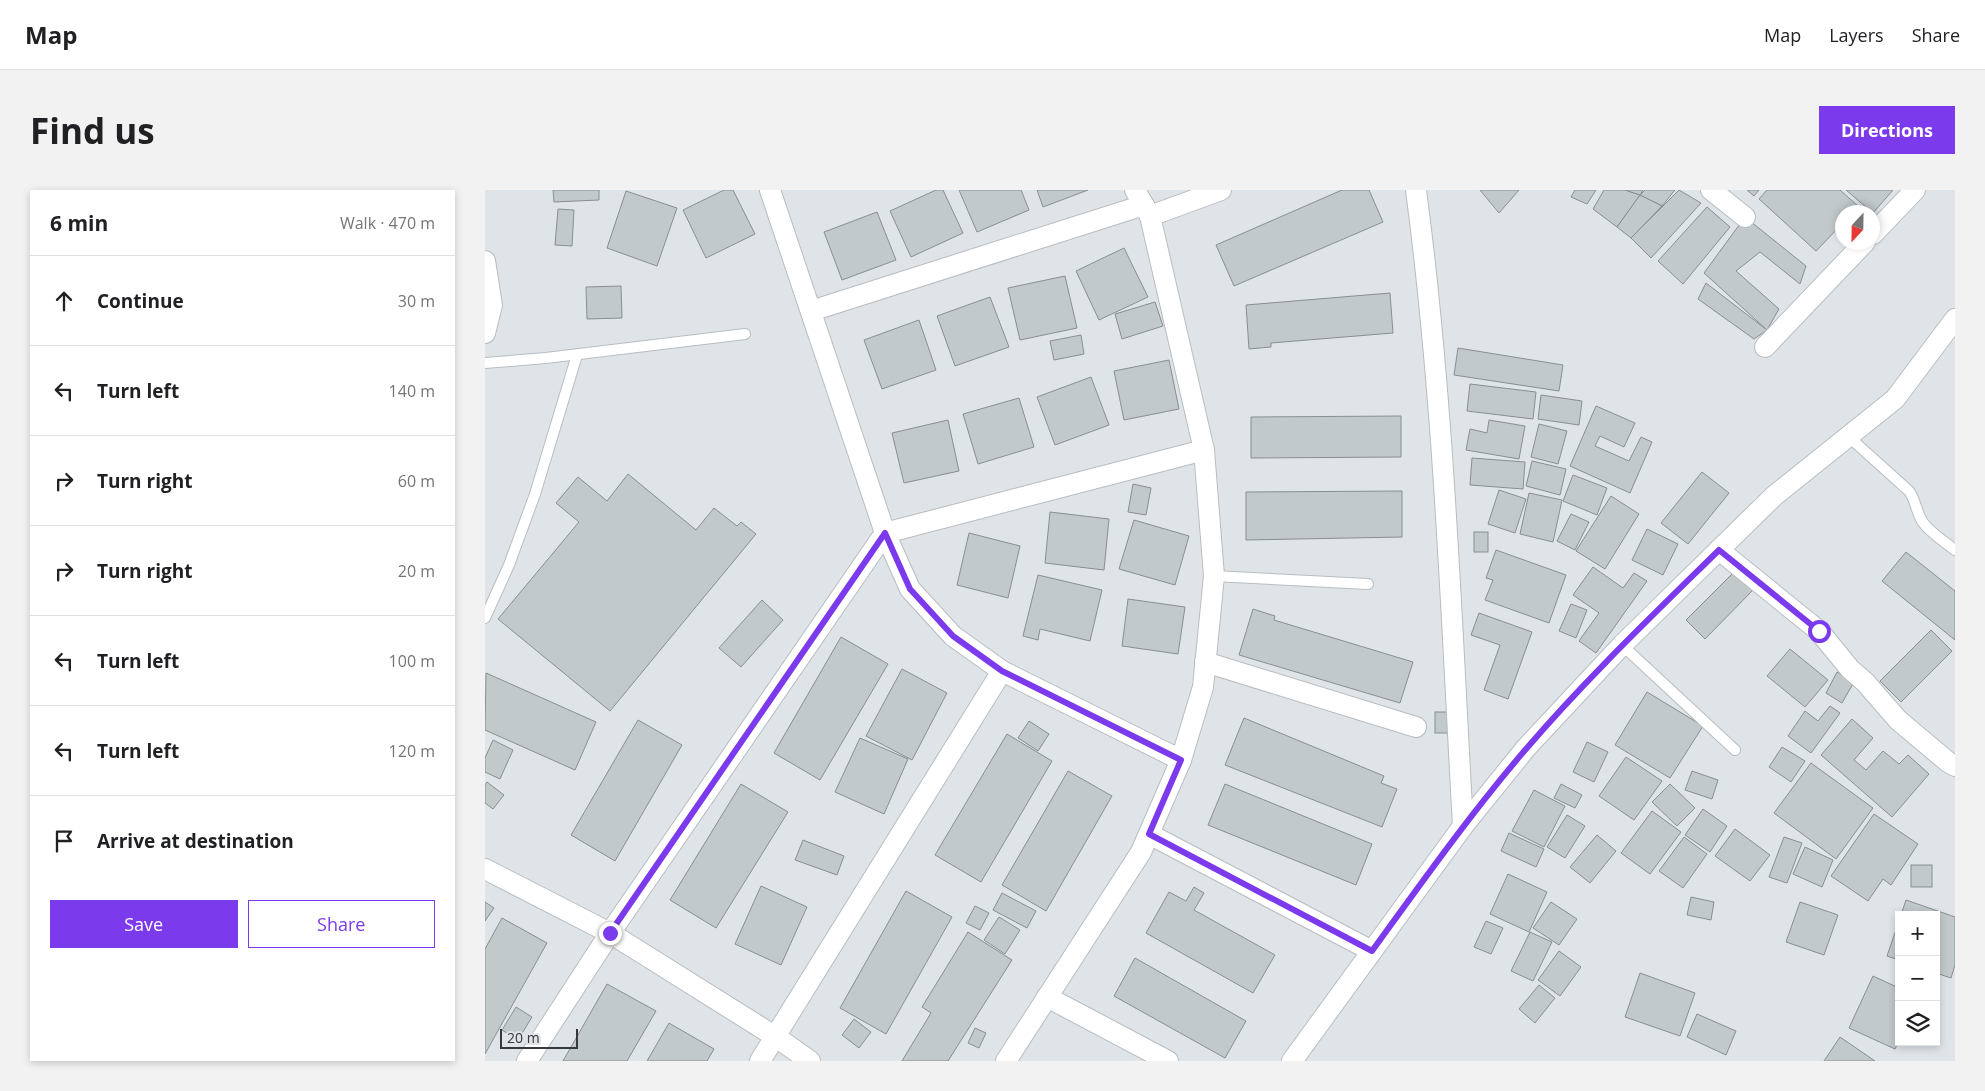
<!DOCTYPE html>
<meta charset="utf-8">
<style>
body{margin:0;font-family:"Open Sans",sans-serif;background:#f2f2f2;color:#202124}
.controls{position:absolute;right:15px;bottom:15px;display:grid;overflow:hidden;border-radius:0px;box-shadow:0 2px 8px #0003}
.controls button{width:45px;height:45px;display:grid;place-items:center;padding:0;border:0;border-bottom:1px solid #e0e0e0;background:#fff;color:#202124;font:25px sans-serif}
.compass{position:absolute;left:1350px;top:15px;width:45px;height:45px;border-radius:50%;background:#fff;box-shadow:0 2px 8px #0003;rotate:202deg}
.scale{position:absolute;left:15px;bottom:12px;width:78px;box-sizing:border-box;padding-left:5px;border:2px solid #36383a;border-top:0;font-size:14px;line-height:18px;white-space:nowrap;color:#36383a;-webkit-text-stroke:4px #dfe4e9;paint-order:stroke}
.stop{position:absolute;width:15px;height:15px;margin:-11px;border:4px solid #7c3aed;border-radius:50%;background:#fff}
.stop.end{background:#7c3aed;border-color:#fff;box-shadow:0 1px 5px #0008}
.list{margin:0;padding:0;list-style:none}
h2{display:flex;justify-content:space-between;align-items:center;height:65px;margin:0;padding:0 20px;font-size:21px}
h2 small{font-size:16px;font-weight:400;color:#757577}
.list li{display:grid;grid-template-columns:32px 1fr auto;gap:15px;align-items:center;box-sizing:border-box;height:90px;padding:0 20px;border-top:1px solid #e0e0e0}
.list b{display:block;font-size:19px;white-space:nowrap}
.list em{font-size:16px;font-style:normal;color:#757577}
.actions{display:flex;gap:10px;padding:15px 20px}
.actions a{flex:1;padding:11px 0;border:1px solid #7c3aed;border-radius:0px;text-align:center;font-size:18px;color:#7c3aed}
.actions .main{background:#7c3aed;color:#fff}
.icon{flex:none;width:28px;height:28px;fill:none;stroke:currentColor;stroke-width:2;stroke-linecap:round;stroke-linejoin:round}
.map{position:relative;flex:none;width:1470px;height:871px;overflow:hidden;border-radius:0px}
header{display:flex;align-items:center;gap:30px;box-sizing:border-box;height:70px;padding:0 25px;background:#fff;border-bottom:1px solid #e0e0e0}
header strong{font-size:24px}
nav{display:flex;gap:28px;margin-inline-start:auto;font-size:18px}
.intro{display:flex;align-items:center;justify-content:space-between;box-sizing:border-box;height:120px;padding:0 30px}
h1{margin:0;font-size:35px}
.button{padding:12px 22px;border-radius:0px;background:#7c3aed;color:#fff;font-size:18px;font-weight:700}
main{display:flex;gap:30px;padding:0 30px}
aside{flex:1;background:#fff;border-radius:0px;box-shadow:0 2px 8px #0003}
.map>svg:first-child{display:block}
</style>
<header>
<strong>Map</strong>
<nav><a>Map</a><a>Layers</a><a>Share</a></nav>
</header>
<div class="intro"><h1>Find us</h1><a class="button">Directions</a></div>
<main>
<aside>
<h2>6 min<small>Walk · 470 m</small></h2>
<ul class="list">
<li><svg class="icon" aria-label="ahead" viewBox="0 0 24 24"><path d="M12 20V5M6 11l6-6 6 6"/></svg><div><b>Continue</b></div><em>30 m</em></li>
<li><svg class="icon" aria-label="left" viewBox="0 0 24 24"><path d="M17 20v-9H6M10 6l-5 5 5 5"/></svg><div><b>Turn left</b></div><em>140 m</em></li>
<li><svg class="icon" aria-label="right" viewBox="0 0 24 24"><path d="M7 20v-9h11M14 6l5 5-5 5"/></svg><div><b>Turn right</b></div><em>60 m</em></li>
<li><svg class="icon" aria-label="right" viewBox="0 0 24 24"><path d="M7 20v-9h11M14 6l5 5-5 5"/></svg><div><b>Turn right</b></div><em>20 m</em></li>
<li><svg class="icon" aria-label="left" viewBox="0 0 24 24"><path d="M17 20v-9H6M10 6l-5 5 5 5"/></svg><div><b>Turn left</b></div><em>100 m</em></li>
<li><svg class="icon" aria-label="left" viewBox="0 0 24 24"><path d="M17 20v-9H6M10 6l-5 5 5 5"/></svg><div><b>Turn left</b></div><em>120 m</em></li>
<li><svg class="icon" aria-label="arrive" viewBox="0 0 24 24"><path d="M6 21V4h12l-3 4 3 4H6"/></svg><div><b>Arrive at destination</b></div></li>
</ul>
<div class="actions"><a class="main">Save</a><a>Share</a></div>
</aside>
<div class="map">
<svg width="1470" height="871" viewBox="0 0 1470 871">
<rect width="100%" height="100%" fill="#dfe4e9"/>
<g fill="#c2c9cb" stroke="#878f91">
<polygon points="68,0 114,0 114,10 69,12"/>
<polygon points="239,0 248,0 270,44 221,68 198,20"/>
<polygon points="451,0 458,0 478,43 426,67 405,21"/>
<polygon points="474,0 536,0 544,20 492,42"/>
<polygon points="552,0 603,0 558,17"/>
<polygon points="857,0 884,0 898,32 749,96 731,55"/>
<polygon points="995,0 1034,0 1014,23"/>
<polygon points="1090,0 1111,0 1102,14 1086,7"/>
<polygon points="1119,0 1140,0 1155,5 1132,37 1108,19"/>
<polygon points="1140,0 1158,0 1155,5"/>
<polygon points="1160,0 1190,0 1177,16 1155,5"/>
<polygon points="1194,0 1216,13 1166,68 1146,48"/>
<polygon points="1262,0 1274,0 1269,6"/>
<polygon points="1282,0 1355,0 1373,16 1367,22 1358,22 1358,33 1331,61 1274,9"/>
<polygon points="1361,0 1408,0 1388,23"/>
<polygon points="141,1 192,18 172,76 122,58"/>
<polygon points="1155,5 1177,16 1146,48 1132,37"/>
<polygon points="1222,17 1245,37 1198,94 1173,71"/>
<polygon points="73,19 89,20 87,56 70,55"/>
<polygon points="392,22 411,70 357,90 339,42"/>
<polygon points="1260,27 1321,76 1315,94 1275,62 1251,81 1294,119 1282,140 1219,83"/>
<polygon points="639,58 663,107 614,130 591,81"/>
<polygon points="580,86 592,138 535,150 523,98"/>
<polygon points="1221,93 1282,140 1269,149 1213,109"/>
<polygon points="136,96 137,128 102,129 101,97"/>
<polygon points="905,103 908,143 786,153 786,157 764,159 761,115"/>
<polygon points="505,107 524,157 470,176 452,126"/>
<polygon points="670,112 678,136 637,149 630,124"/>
<polygon points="434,130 451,180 397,199 379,150"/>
<polygon points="596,145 599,164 569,170 565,151"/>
<polygon points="973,158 1078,175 1074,201 969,185"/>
<polygon points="684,170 694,219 639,230 629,181"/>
<polygon points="606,187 624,235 570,255 552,207"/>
<polygon points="985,194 1051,202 1048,229 982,221"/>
<polygon points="1056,205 1097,211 1094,235 1053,229"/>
<polygon points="534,208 549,257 493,274 478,224"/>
<polygon points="1111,216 1150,233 1139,257 1115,246 1110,256 1144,271 1156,247 1167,252 1145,303 1085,276"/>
<polygon points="916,226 916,267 766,268 766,227"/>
<polygon points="463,230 474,281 419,293 407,243"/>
<polygon points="1004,230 1040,236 1034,269 981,260 985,239 1002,243"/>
<polygon points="1054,234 1082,241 1073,274 1046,267"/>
<polygon points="987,268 1040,272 1038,299 985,295"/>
<polygon points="1047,271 1081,279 1075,305 1041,296"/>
<polygon points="1217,282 1244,303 1203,354 1176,333"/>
<polygon points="143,284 211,340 229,318 252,336 256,332 271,344 125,521 13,429 94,332 71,313 93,287 122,311"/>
<polygon points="1088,285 1122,298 1112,325 1078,311"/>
<polygon points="648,294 666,298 661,325 643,322"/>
<polygon points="1014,300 1041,309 1030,343 1003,334"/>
<polygon points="917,301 917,347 761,350 761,302"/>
<polygon points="1044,303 1077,310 1068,352 1035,344"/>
<polygon points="1126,306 1154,324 1120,379 1091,361"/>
<polygon points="565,322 624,329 619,380 560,373"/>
<polygon points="1086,324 1104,332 1090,360 1072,351"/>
<polygon points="649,330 704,346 690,395 634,379"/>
<polygon points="1162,339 1193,354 1178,385 1147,370"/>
<rect x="989" y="342" width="14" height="20"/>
<polygon points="484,343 535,356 523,408 472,395"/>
<polygon points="1011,360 1081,385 1064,433 1000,410 1008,390 1001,388"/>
<polygon points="1421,362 1470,401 1470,450 1397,391"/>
<polygon points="1108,377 1138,398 1149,383 1162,391 1111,463 1094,451 1114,423 1088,405"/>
<polygon points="1250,381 1268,400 1220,449 1201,430"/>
<polygon points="553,385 617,400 605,451 555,439 553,450 538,446"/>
<polygon points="643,409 700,417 693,464 637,456"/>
<polygon points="277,410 298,430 256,477 234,458"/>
<polygon points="1086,414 1102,420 1091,448 1074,441"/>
<polygon points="768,419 790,426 789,430 928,472 915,513 754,465"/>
<polygon points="994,423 1047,442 1023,509 999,500 1015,455 986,445"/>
<polygon points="1446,440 1467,461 1416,512 1395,491"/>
<polygon points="356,447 403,474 335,590 289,563"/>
<polygon points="1305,459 1343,490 1320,517 1282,486"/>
<polygon points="417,479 462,503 427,570 381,546"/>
<polygon points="1352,482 1369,492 1357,513 1341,503"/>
<polygon points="1,483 111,532 90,580 0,540"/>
<polygon points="1162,502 1218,536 1185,588 1130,555"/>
<polygon points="1345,516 1355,523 1326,563 1303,546 1320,521 1333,531"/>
<rect x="950" y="522" width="17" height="21"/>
<polygon points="759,528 899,586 896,593 912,599 897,637 740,575"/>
<polygon points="1367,529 1388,548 1369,570 1381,580 1398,561 1414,574 1423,565 1444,584 1407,627 1336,565"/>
<polygon points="153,530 197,555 130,671 86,645"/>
<polygon points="544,531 564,544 553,561 533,548"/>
<polygon points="522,544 567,571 496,692 450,665"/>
<polygon points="375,548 423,569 399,624 350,602"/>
<polygon points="8,550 28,560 15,589 0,582 0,568"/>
<polygon points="1102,552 1123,562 1109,592 1088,582"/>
<polygon points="1297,557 1320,571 1306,592 1284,577"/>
<polygon points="1141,567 1177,591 1149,630 1114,606"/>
<polygon points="1326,573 1388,618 1351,669 1289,623"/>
<polygon points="583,581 627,606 561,721 517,695"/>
<polygon points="1207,581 1233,590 1227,609 1200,600"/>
<polygon points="2,592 19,605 8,619 0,613 0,595"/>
<polygon points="256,594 303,622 231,738 185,710"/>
<polygon points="740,594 887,654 871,695 723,635"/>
<polygon points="1076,594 1097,605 1090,618 1069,608"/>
<polygon points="1185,594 1210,618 1192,636 1167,612"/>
<polygon points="1049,600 1080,616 1059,657 1027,641"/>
<polygon points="1218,619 1242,636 1225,662 1200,645"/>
<polygon points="1167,621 1196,642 1165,684 1136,663"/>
<polygon points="1389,624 1433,654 1406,695 1398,689 1383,711 1346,686"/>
<polygon points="1082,625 1100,636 1080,668 1062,657"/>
<polygon points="1250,639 1285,665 1265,691 1230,666"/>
<polygon points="1024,643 1059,659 1051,677 1016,661"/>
<polygon points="1112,645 1131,661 1105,693 1085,677"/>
<polygon points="1199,647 1222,664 1198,698 1174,681"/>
<polygon points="1299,647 1317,653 1302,693 1284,687"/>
<polygon points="318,650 359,666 352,685 310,670"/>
<polygon points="1320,657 1348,670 1337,697 1308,684"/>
<rect x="1426" y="675" width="21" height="22"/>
<polygon points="1023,684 1062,702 1044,742 1005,724"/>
<polygon points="276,696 322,717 296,775 250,754"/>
<polygon points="709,697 719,703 709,720 790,765 768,803 661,743 684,702 701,711"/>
<polygon points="421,701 467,727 401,844 355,818"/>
<polygon points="517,703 551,721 542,738 508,720"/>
<polygon points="1206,707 1229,712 1226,730 1202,725"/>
<polygon points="1421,710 1470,727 1470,775 1466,788 1451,783 1451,725 1416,725"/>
<polygon points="0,712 9,718 0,731"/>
<polygon points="1066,712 1092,729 1074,755 1048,738"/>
<polygon points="1315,712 1353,725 1339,765 1301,752"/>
<polygon points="490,716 504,723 495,740 481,733"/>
<polygon points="514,727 535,740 520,764 499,750"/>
<polygon points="17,728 62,753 0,864 0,759"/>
<polygon points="1001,731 1018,738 1006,764 989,757"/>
<polygon points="1414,731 1414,770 1402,766"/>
<polygon points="483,742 527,770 463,871 417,871 446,823 437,817"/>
<polygon points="1045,742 1067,752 1048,791 1026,781"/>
<polygon points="1074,761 1096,777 1075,806 1053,790"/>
<polygon points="650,768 761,831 740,868 629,806"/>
<polygon points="1155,783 1210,803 1195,846 1140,827"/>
<polygon points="1388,786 1414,798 1414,851 1410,859 1364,838"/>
<polygon points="122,794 171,821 142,871 78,871"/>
<polygon points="1054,795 1070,808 1050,833 1034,819"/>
<polygon points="31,817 47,827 33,850 17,840"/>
<polygon points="1212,824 1251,841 1241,865 1202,847"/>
<polygon points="369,829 386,842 374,858 357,845"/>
<polygon points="184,833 229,859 222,871 162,871"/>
<polygon points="490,838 501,843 494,858 483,853"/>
<polygon points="1355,847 1390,871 1339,871"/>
</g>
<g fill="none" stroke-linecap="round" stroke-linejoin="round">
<defs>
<g id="lane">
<polyline points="0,173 61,168 260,144"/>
<path d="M1364 247 1424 301C1431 311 1431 321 1437 331 1444 342 1460 352 1470 360"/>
<polyline points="729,386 883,394"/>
<polyline points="0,428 24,375 50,304 92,165"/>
<polyline points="1137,455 1250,560"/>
</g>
<g id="street">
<polyline points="285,0 400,343 425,399 468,446 517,481 696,570"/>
<path d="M931 0C959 211 966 424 978 636"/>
<polyline points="1226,0 1260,27"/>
<polyline points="665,26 736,0"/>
<polyline points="1388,44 1430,0"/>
<polyline points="0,71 7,115 0,143"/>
<polyline points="326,121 659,15"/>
<polyline points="1280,157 1380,52"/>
<polyline points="1234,360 1334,441 1365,479 1380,492 1413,530 1463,572 1470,576"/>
<polyline points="720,472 931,537"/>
<polyline points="664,644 887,761"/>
<polyline points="0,679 125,743 291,847 325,871"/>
<polyline points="562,807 683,871"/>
<polyline points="42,871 125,743 400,343 719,260"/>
<polyline points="275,871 517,481"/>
<polyline points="521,871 656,662 696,570 718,497 729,386 719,260 665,26 650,0"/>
<polyline points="807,871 978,636 1041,558 1137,455 1289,306 1410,209 1470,129"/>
</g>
</defs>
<use href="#lane" stroke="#b8bdc2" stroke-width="12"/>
<use href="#street" stroke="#b8bdc2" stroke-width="22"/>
<use href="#lane" stroke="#fff" stroke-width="10"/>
<use href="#street" stroke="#fff" stroke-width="20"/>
</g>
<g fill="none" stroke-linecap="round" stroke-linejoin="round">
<path stroke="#7c3aed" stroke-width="6" d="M125 743 400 343 425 399 468 446 517 481 696 570 664 644 887 761C937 692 986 623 1041 559 1101 489 1168 425 1234 360L1334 441"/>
</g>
</svg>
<div class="controls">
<button>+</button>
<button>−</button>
<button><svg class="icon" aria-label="layers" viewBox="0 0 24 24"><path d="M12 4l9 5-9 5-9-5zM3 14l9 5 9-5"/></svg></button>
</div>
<svg class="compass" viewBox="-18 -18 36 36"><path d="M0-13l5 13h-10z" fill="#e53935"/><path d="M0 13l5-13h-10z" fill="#757577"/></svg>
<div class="scale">20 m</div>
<div class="stop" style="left:1334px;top:441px"></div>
<div class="stop end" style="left:125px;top:743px"></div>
</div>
</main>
